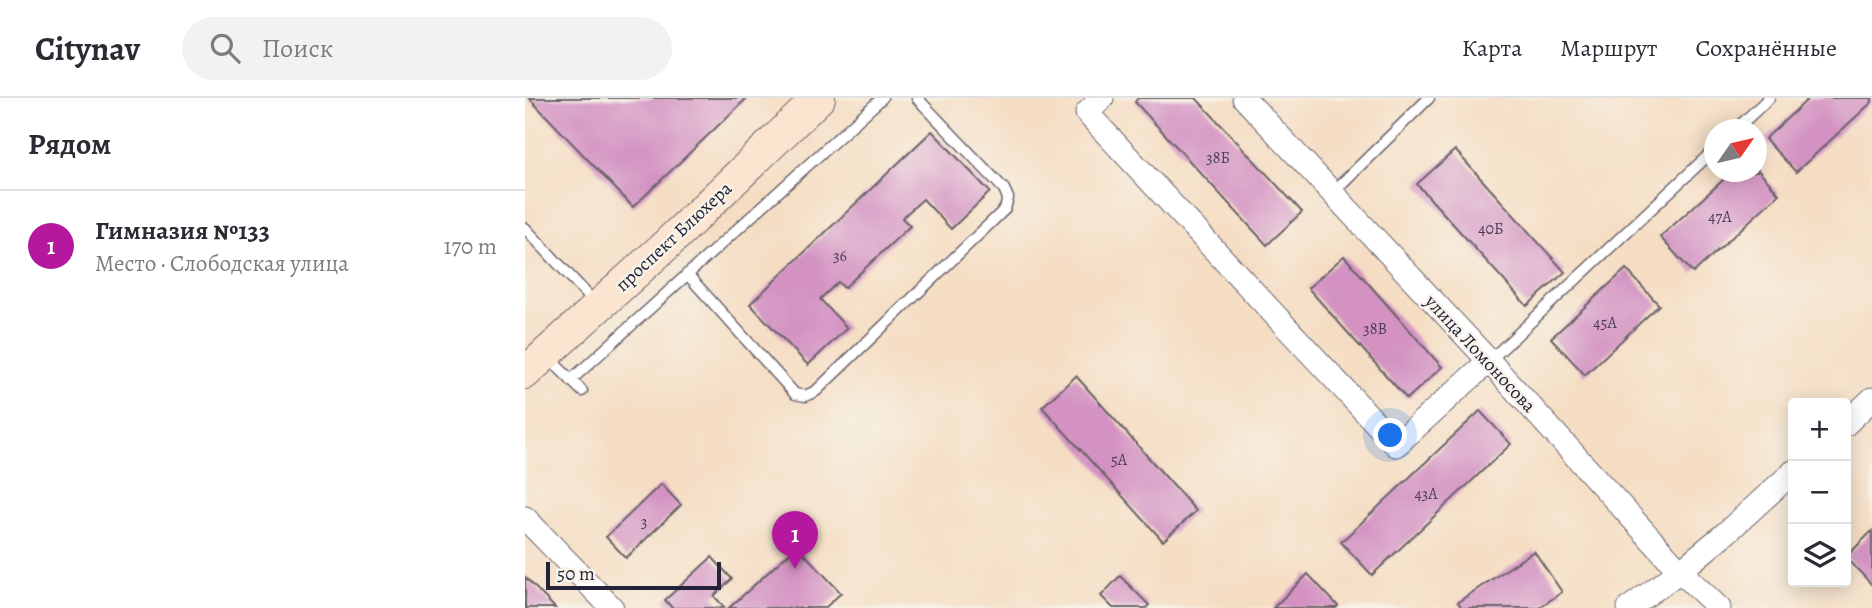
<!DOCTYPE html>
<html lang="ru">
<meta charset="utf-8">
<style>
body{margin:0;font-family:Alegreya,serif;background:#f2f2f3;color:#2b2b33}
.controls{position:absolute;right:21px;bottom:21px;display:grid;overflow:hidden;border-radius:7px;box-shadow:0 4px 18px #0003}
.controls button{width:63px;height:63px;display:grid;place-items:center;padding:0;border:0;border-bottom:2px solid #e1e1e2;background:#fff;color:#2b2b33;font:35px sans-serif}
.compass{position:absolute;left:1179px;top:21px;width:63px;height:63px;border-radius:50%;background:#fff;box-shadow:0 4px 18px #0003;rotate:56deg}
.scale{position:absolute;left:21px;bottom:18px;width:175px;box-sizing:border-box;padding-left:7px;border:4px solid #22223b;border-top:0;font-size:19px;line-height:24px;white-space:nowrap;color:#22223b;-webkit-text-stroke:5px #f7f3e8;paint-order:stroke}
.you{position:absolute;left:866px;top:338px;width:24px;height:24px;margin:-18px;border:5px solid #fff;border-radius:50%;background:#1a73e8;box-shadow:0 0 0 10px #1a73e833}
.badge{display:grid;place-items:center;width:46px;height:46px;border-radius:50%;background:#b5179e;color:#fff;font-size:23px;font-weight:700}
.pin{position:absolute;translate:-50% -58px;filter:drop-shadow(0 2px 4px #0008)}
.pin::after{content:'';position:absolute;top:37px;width:24px;height:21px;background:inherit;clip-path:polygon(0 0,100% 0,50% 100%)}
.list{margin:0;padding:0;list-style:none}
h2{display:flex;justify-content:space-between;align-items:center;height:91px;margin:0;padding:0 28px;font-size:30px}
h2 small{font-size:23px;font-weight:400;color:#7c7c81}
.list li{display:grid;grid-template-columns:46px 1fr auto;gap:21px;align-items:center;box-sizing:border-box;height:112px;padding:0 28px;border-top:2px solid #e1e1e2}
.list b{display:block;font-size:26px;white-space:nowrap}
.list p{margin:0;font-size:23px;white-space:nowrap;color:#7c7c81}
.list em{font-size:23px;font-style:normal;color:#7c7c81}
.icon{flex:none;width:38px;height:38px;fill:none;stroke:currentColor;stroke-width:2;stroke-linecap:round;stroke-linejoin:round}
.map{position:relative;flex:none;width:1347px;height:510px;overflow:hidden}
header{display:flex;align-items:center;gap:42px;box-sizing:border-box;height:98px;padding:0 35px;background:#fff;border-bottom:2px solid #e1e1e2}
header strong{font-size:33px}
nav{display:flex;gap:38px;margin-inline-start:auto;font-size:24px}
.search{width:490px;height:63px;background:#f2f2f3;display:flex;align-items:center;gap:18px;box-sizing:border-box;padding:0 24px;border-radius:38px;color:#7c7c81;font-size:26px}
main{display:flex}
aside{flex:1;background:#fff}
.map>svg:first-child{display:block}
</style>
<header>
<strong>Citynav</strong>
<div class="search"><svg class="icon" aria-label="search" viewBox="0 0 24 24"><circle cx="10" cy="10" r="6"/><path d="M15 15l6 6"/></svg>Поиск</div>
<nav><a>Карта</a><a>Маршрут</a><a>Сохранённые</a></nav>
</header>
<main>
<aside>
<h2>Рядом<small></small></h2>
<ul class="list">
<li><span class="badge">1</span><div><b>Гимназия №133</b><p>Место · Слободская улица</p></div><em>170 m</em></li>
</ul>
</aside>
<div class="map">
<svg width="1347" height="510" viewBox="0 0 1347 510">
<rect width="100%" height="100%" fill="#f7f3e8"/>
<filter id="ink" filterUnits="userSpaceOnUse"><feTurbulence type="fractalNoise" baseFrequency=".0143" numOctaves="2"/><feDisplacementMap in="SourceGraphic" scale="14" xChannelSelector="R" yChannelSelector="G"/><feConvolveMatrix kernelMatrix="1 2 1 2 8 2 1 2 1" color-interpolation-filters="sRGB"/></filter>
<filter id="wash" filterUnits="userSpaceOnUse"><feTurbulence type="fractalNoise" baseFrequency=".00686" numOctaves="4" result="noise"/><feDisplacementMap in="SourceGraphic" scale="28" xChannelSelector="R" yChannelSelector="G"/><feGaussianBlur stdDeviation="1.57" result="paint"/><feColorMatrix in="noise" values="0 0 0 0 0 0 0 0 0 0 0 0 0 0 0 0 0 1.4 0 .05"/><feComposite in="paint" operator="in"/></filter>
<g filter="url(#wash)">
<rect width="100%" height="100%" fill="#f5ddc3"/>
<g id="blocks">
<g fill="#d392c2">
<polygon points="4,0 222,0 108,109"/>
<polygon points="613,0 671,0 777,114 742,147 610,4"/>
<polygon points="1284,0 1347,0 1347,4 1271,74 1240,41"/>
<polygon points="407,33 465,94 426,131 398,101 377,120 385,128 319,190 313,184 295,201 322,230 283,267 225,206"/>
<polygon points="930,52 1040,174 1002,208 892,86"/>
<polygon points="1232,71 1254,96 1168,175 1135,139 1207,74 1232,74"/>
<polygon points="819,158 917,269 882,301 783,190"/>
<polygon points="1101,171 1134,207 1060,277 1026,240"/>
<polygon points="551,278 671,413 638,443 517,309"/>
<polygon points="955,313 986,346 847,477 816,444"/>
<polygon points="136,386 156,407 101,460 81,439"/>
<polygon points="1347,433 1347,487 1321,459"/>
<polygon points="272,448 316,495 300,510 204,510"/>
<polygon points="1009,453 1037,494 1014,510 937,510 933,504"/>
<polygon points="187,459 207,481 189,498 200,510 147,510 140,502"/>
<polygon points="783,476 813,508 811,510 748,510"/>
<polygon points="595,478 624,507 621,510 588,510 576,498"/>
<polygon points="0,479 30,510 0,510"/>
</g>
</g>
</g>
<g filter="url(#ink)">
<use href="#blocks" fill-opacity="0" stroke="#6c636b" stroke-width="2"/>
<g fill="none" stroke-linecap="round" stroke-linejoin="round">
<defs>
<g id="service">
<polyline points="1210,32 1244,0"/>
<polyline points="807,95 904,0"/>
<polyline points="0,130 71,206"/>
<polyline points="162,176 270,296 280,298 291,293 480,111 483,100 479,91 392,0"/>
<polyline points="22,258 57,293"/>
<polyline points="964,263 1190,51"/>
<polyline points="46,282 357,0"/>
</g>
<g id="minor">
<polyline points="577,0 562,15 871,347 964,263"/>
<polyline points="719,0 964,263 1155,473 1194,510"/>
<polyline points="1321,326 1347,301"/>
<polyline points="0,420 87,510"/>
<polyline points="1104,510 1155,473 1201,435 1268,374"/>
</g>
<polyline id="secondary" points="0,275 141,147 294,0"/>
</defs>
<use href="#service" stroke="#6c636b" stroke-width="13"/>
<use href="#minor" stroke="#6c636b" stroke-width="25"/>
<use href="#secondary" stroke="#6c636b" stroke-width="34"/>
<use href="#service" stroke="#fff" stroke-width="10"/>
<use href="#minor" stroke="#fff" stroke-width="23"/>
<use href="#secondary" stroke="#fce5d0" stroke-width="32"/>
</g>
</g>
<g text-anchor="middle" stroke-width="5" stroke-linejoin="round" paint-order="stroke">
<g font-size="16" fill="#4e3e5d">
<text x="693" y="65">38Б</text>
<text x="1195" y="124">47А</text>
<text x="966" y="136">40Б</text>
<text x="315" y="163">36</text>
<text x="1080" y="230">45А</text>
<text x="850" y="236">38В</text>
<text x="594" y="367">5А</text>
<text x="901" y="401">43А</text>
<text x="119" y="429">3</text>
</g>
<g font-size="19" fill="#22223b" stroke="#f7f3e8">
<text transform="translate(148 138) rotate(-43)" y="7">проспект Блюхера</text>
<text transform="translate(956 255) rotate(47)" y="7">улица Ломоносова</text>
</g>
</g>
</svg>
<div class="controls">
<button>+</button>
<button>−</button>
<button><svg class="icon" aria-label="layers" viewBox="0 0 24 24"><path d="M12 4l9 5-9 5-9-5zM3 14l9 5 9-5"/></svg></button>
</div>
<svg class="compass" viewBox="-18 -18 36 36"><path d="M0-13l5 13h-10z" fill="#e53935"/><path d="M0 13l5-13h-10z" fill="#7c7c81"/></svg>
<div class="scale">50 m</div>
<div class="you"></div>
<div class="pin badge" style="left:270px;top:471px">1</div>
</div>
</main>
